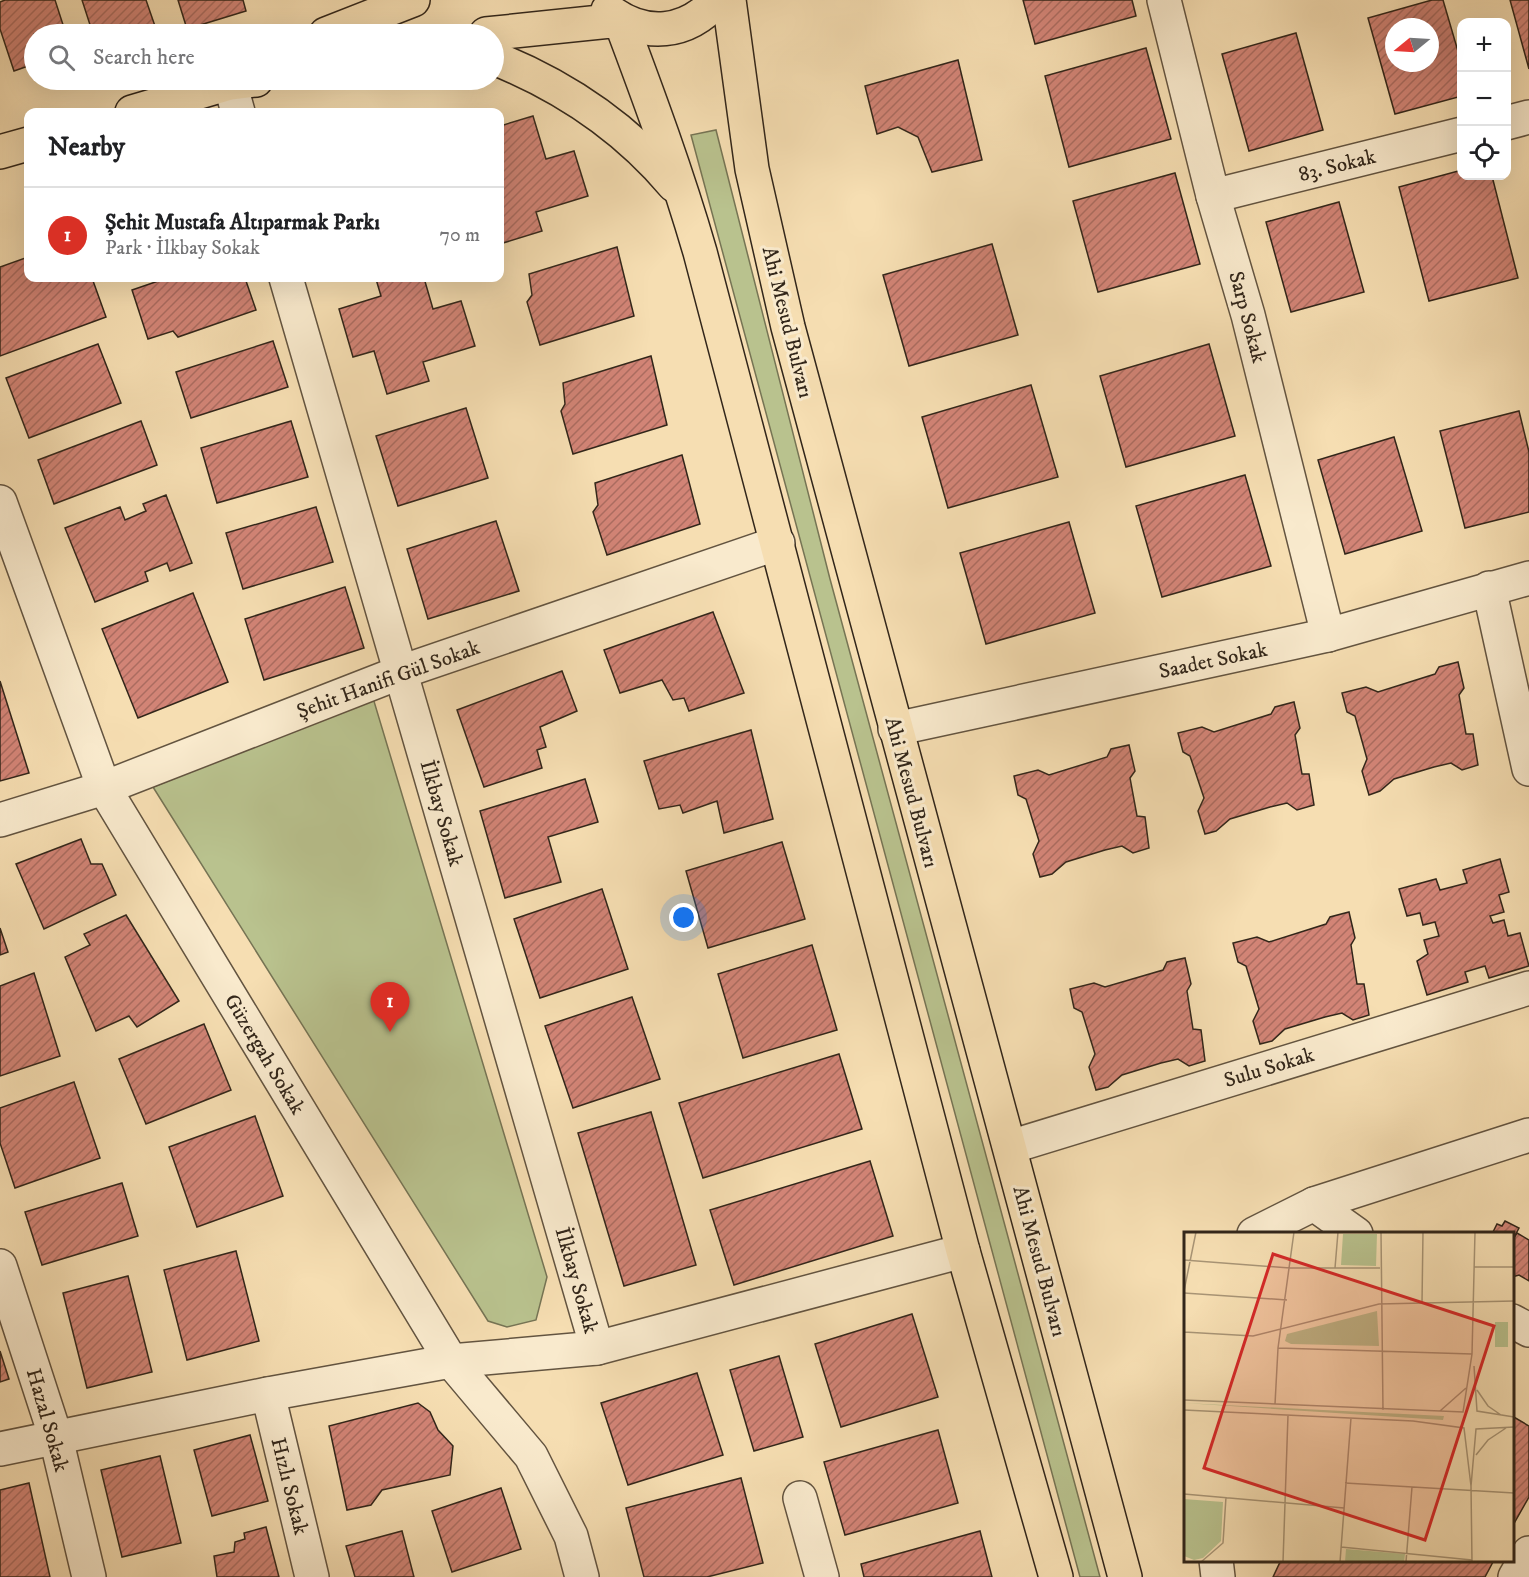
<!DOCTYPE html>
<meta charset="utf-8">
<style>
body{margin:0;font-family:"IM FELL DW Pica",serif;background:#f6f6f6;color:#202124}
.controls{position:absolute;right:18px;top:18px;display:grid;overflow:hidden;border-radius:12px;box-shadow:0 6px 24px #0002}
.controls button{width:54px;height:54px;display:grid;place-items:center;padding:0;border:0;border-bottom:2px solid #e0e0e0;background:#fff;color:#202124;font:30px sans-serif}
.compass{position:absolute;left:1385px;top:18px;width:54px;height:54px;border-radius:50%;background:#fff;box-shadow:0 6px 24px #0002;rotate:252deg}
.you{position:absolute;left:684px;top:918px;width:21px;height:21px;margin:-15px;border:4px solid #fff;border-radius:50%;background:#1a73e8;box-shadow:0 0 0 9px #1a73e833}
.badge{display:grid;place-items:center;width:39px;height:39px;border-radius:50%;background:#d93025;color:#fff;font-size:20px;font-weight:700}
.pin{position:absolute;translate:-50% -50px;filter:drop-shadow(0 2px 3px #0008)}
.pin::after{content:'';position:absolute;top:32px;width:21px;height:18px;background:inherit;clip-path:polygon(0 0,100% 0,50% 100%)}
.list{margin:0;padding:0;list-style:none}
h2{display:flex;justify-content:space-between;align-items:center;height:78px;margin:0;padding:0 24px;font-size:26px}
h2 small{font-size:20px;font-weight:400;color:#757577}
.list li{display:grid;grid-template-columns:39px 1fr auto;gap:18px;align-items:center;box-sizing:border-box;height:96px;padding:0 24px;border-top:2px solid #e0e0e0}
.list b{display:block;font-size:22px;white-space:nowrap}
.list p{margin:0;font-size:20px;white-space:nowrap;color:#757577}
.list em{font-size:20px;font-style:normal;color:#757577}
.icon{flex:none;width:33px;height:33px;fill:none;stroke:currentColor;stroke-width:2;stroke-linecap:round;stroke-linejoin:round}
.map{position:relative;flex:none;width:1529px;height:1577px;overflow:hidden}
.search{position:absolute;background:#fff;box-shadow:0 6px 24px #0002;left:24px;top:24px;width:480px;height:66px;display:flex;align-items:center;gap:15px;box-sizing:border-box;padding:0 21px;border-radius:33px;color:#757577;font-size:22px}
.panel{position:absolute;background:#fff;box-shadow:0 6px 24px #0002;left:24px;top:108px;width:480px;height:174px;border-radius:12px}
.map>svg:first-child{display:block}
</style>
<div class="map">
<svg width="1529" height="1577" viewBox="0 0 1529 1577">
<defs>
<pattern id="building-hatch" width="6" height="6" patternUnits="userSpaceOnUse" patternTransform="scale(1.5)"><rect width="6" height="6" fill="#d28476"/><path d="M-1 1l2-2M0 6l6-6M5 7l2-2" fill="none" stroke="#ab6c60"/></pattern>
</defs>
<rect width="100%" height="100%" fill="#f6deb2"/>
<filter id="stains"><feTurbulence type="fractalNoise" baseFrequency=".00333" numOctaves="4"/><feColorMatrix values="0 0 0 0 .2 0 0 0 0 .09 0 0 0 0 .02 0 0 0 .5 -.17"/></filter>
<radialGradient id="worn" r=".72"><stop offset=".6" stop-color="#630" stop-opacity="0"/><stop offset="1" stop-color="#630" stop-opacity=".3"/></radialGradient>
<g fill="#b9c28e" stroke="#767454" stroke-width="1.5">
<polygon points="716,130 830,579 1100,1577 1080,1577 691,135"/>
<polygon points="373,698 547,1277 536,1320 507,1327 488,1321 153,787"/>
</g>
<g fill="url(#building-hatch)" stroke="#32261a" stroke-width="1.5" fill-rule="evenodd">
<polygon points="5,0 55,0 66,34 34,34 34,64 14,71 0,29 0,2"/>
<polygon points="82,0 146,0 156,29 140,34 93,34"/>
<polygon points="178,0 243,0 246,11 187,29"/>
<polygon points="1023,0 1132,0 1136,16 1035,44"/>
<path d="M1432 0H1443L1462 65V96L1395 114 1368 18ZM1394 27H1430V63H1394Z"/>
<polygon points="1510,0 1529,0 1529,69"/>
<polygon points="1296,33 1323,130 1249,151 1222,54"/>
<polygon points="1146,48 1171,139 1069,167 1045,76"/>
<polygon points="958,60 982,160 932,172 918,137 898,127 877,134 865,86"/>
<polygon points="533,116 546,159 574,151 588,196 536,212 542,231 500,244 500,126"/>
<polygon points="1462,170 1462,176 1492,176 1518,278 1429,301 1399,187"/>
<polygon points="1175,173 1200,264 1098,292 1073,201"/>
<polygon points="1339,202 1364,292 1291,312 1266,222"/>
<polygon points="992,244 1018,335 909,366 883,275"/>
<polygon points="617,247 634,316 540,345 527,302 532,295 529,274"/>
<polygon points="28,257 28,278 92,278 106,317 0,356 0,267"/>
<polygon points="167,278 245,278 256,310 178,337 173,331 148,339 132,290"/>
<polygon points="381,278 424,278 433,309 461,301 475,346 423,362 429,381 387,394 374,351 353,357 339,309 381,296 376,279"/>
<polygon points="273,341 288,387 191,418 176,372"/>
<polygon points="98,344 121,403 29,438 6,378"/>
<polygon points="1209,344 1235,436 1126,467 1100,376"/>
<polygon points="651,356 667,425 573,454 561,411 565,404 563,383"/>
<polygon points="1031,385 1058,477 948,508 922,417"/>
<polygon points="466,408 488,478 398,506 376,436"/>
<polygon points="1519,411 1529,452 1529,512 1465,528 1440,431"/>
<polygon points="141,421 157,465 54,504 38,460"/>
<polygon points="291,421 308,477 217,503 201,448"/>
<polygon points="1394,437 1422,531 1345,554 1318,460"/>
<polygon points="682,455 700,524 607,555 593,512 598,505 595,483"/>
<polygon points="1245,475 1271,566 1162,597 1136,506"/>
<polygon points="166,495 192,563 170,571 167,563 145,572 148,581 95,602 65,528 120,507 125,520 146,511 143,504"/>
<polygon points="316,507 333,562 243,589 226,533"/>
<polygon points="496,521 519,591 428,619 407,549"/>
<polygon points="1069,522 1095,613 986,644 960,553"/>
<polygon points="345,587 364,648 264,680 245,619"/>
<polygon points="193,593 228,682 138,718 102,629"/>
<polygon points="713,612 744,693 689,711 684,698 673,700 662,680 620,693 604,650"/>
<polygon points="1458,662 1464,688 1459,695 1466,734 1473,734 1478,765 1462,770 1451,763 1434,767 1394,779 1380,791 1369,795 1362,771 1367,759 1355,716 1347,712 1342,693 1366,687 1378,692 1435,674 1439,667"/>
<polygon points="562,671 577,711 540,727 546,747 537,750 542,768 484,787 457,710"/>
<polygon points="0,681 29,773 0,781"/>
<polygon points="1294,702 1300,728 1295,735 1302,774 1309,774 1314,805 1297,810 1287,803 1270,807 1230,819 1216,831 1205,834 1198,811 1204,798 1190,756 1183,752 1178,733 1202,727 1214,732 1271,714 1275,707"/>
<polygon points="751,730 773,819 724,833 717,801 683,813 680,805 659,809 644,761"/>
<polygon points="1129,745 1135,771 1130,778 1137,816 1145,817 1149,848 1133,853 1122,846 1105,850 1066,862 1052,874 1040,877 1033,854 1039,841 1026,799 1018,795 1014,776 1038,770 1049,775 1107,757 1111,749"/>
<polygon points="585,779 598,822 548,837 561,882 505,898 480,811"/>
<polygon points="81,839 91,864 102,864 116,895 44,929 16,864"/>
<polygon points="782,842 805,919 708,948 686,871"/>
<polygon points="1500,859 1509,892 1499,895 1504,912 1490,916 1493,923 1504,920 1508,936 1520,933 1529,966 1489,978 1485,966 1465,972 1468,982 1427,995 1417,961 1428,954 1424,940 1439,936 1435,922 1423,925 1420,913 1407,916 1399,889 1436,879 1440,890 1467,883 1463,870"/>
<polygon points="602,889 628,969 540,998 514,919"/>
<polygon points="1349,912 1355,938 1351,945 1357,984 1364,984 1369,1015 1353,1020 1342,1013 1325,1017 1285,1029 1272,1041 1260,1044 1253,1021 1259,1009 1246,966 1238,962 1233,943 1257,937 1269,942 1326,924 1330,917"/>
<polygon points="126,915 179,1001 137,1027 129,1016 96,1031 65,957 90,945 84,934"/>
<polygon points="0,928 8,952 0,955"/>
<polygon points="812,945 837,1030 743,1058 718,974"/>
<polygon points="1185,958 1191,984 1187,991 1193,1029 1201,1030 1205,1061 1189,1066 1178,1059 1161,1063 1122,1075 1108,1087 1096,1090 1089,1067 1095,1054 1082,1012 1074,1008 1070,989 1094,983 1105,987 1163,970 1167,962"/>
<polygon points="34,973 60,1056 0,1076 0,986"/>
<polygon points="632,997 660,1079 573,1108 545,1026"/>
<polygon points="204,1024 231,1090 146,1124 119,1059"/>
<polygon points="839,1054 862,1129 703,1178 679,1103"/>
<polygon points="74,1082 100,1158 15,1188 0,1143 0,1108"/>
<polygon points="651,1112 696,1265 624,1286 578,1133"/>
<polygon points="255,1116 283,1196 197,1227 169,1147"/>
<polygon points="870,1161 893,1236 734,1285 710,1210"/>
<polygon points="122,1183 138,1236 42,1265 25,1212"/>
<polygon points="1505,1221 1519,1228 1512,1241 1512,1234 1492,1234 1497,1224 1502,1226"/>
<polygon points="1517,1233 1529,1240 1529,1281 1519,1275 1512,1277 1512,1241"/>
<polygon points="236,1251 259,1341 187,1360 164,1270"/>
<polygon points="128,1276 152,1372 87,1388 63,1293"/>
<polygon points="912,1314 938,1397 841,1427 815,1344"/>
<polygon points="0,1351 9,1379 0,1382"/>
<polygon points="779,1356 803,1437 754,1451 730,1370"/>
<polygon points="697,1373 723,1455 628,1485 601,1403"/>
<polygon points="418,1403 430,1412 438,1430 453,1446 450,1475 382,1490 371,1505 347,1510 329,1426"/>
<polygon points="1512,1416 1529,1426 1529,1497 1512,1527"/>
<polygon points="938,1430 958,1503 845,1535 824,1462"/>
<polygon points="250,1435 268,1501 212,1516 194,1450"/>
<polygon points="160,1456 181,1543 122,1557 101,1470"/>
<polygon points="741,1478 763,1563 707,1577 644,1577 626,1508"/>
<polygon points="29,1483 50,1577 0,1577 0,1490"/>
<polygon points="501,1488 521,1549 452,1572 432,1511"/>
<polygon points="266,1527 279,1577 217,1577 214,1556 234,1552 235,1542 245,1539 244,1533"/>
<polygon points="402,1531 414,1577 355,1577 346,1546"/>
<polygon points="980,1531 992,1577 864,1577 861,1564"/>
<polygon points="1281,1560 1494,1560 1485,1577 1273,1577"/>
</g>
<g fill="none" stroke-linecap="round" stroke-linejoin="round">
<defs>
<g id="minor">
<polyline points="1164,0 1213,196 1248,315 1328,635"/>
<polyline points="230,83 238,112"/>
<polyline points="1506,123 1529,117"/>
<polyline points="1213,196 1462,134"/>
<polyline points="286,278 597,1348"/>
<polyline points="0,502 104,788 451,1361 531,1456 571,1536 582,1577"/>
<polyline points="1489,588 1529,769"/>
<polyline points="895,729 1328,635 1529,578"/>
<polyline points="0,820 104,788 401,672 778,543"/>
<polyline points="1010,1147 1529,988"/>
<polyline points="1314,1204 1356,1234"/>
<polyline points="1254,1234 1314,1204 1529,1135"/>
<polyline points="0,1266 56,1438 89,1577"/>
<polyline points="1512,1321 1529,1330"/>
<polyline points="268,1394 312,1577"/>
<polyline points="0,1449 268,1394 451,1361 597,1348 963,1251"/>
<polyline points="800,1498 822,1577"/>
<polyline points="1216,1560 1218,1577"/>
<polyline points="1515,1577 1529,1553"/>
</g>
<g id="major">
<polyline points="729,0 752,169 788,327 1125,1577"/>
<path d="M608 10C645 39 687 34 717 0"/>
<polyline points="326,34 413,0"/>
<path d="M486 34 620 20C649 97 677 173 700 252L963 1251 1056 1577"/>
<path d="M494 58C564 86 625 127 674 185"/>
<polyline points="132,112 230,83 256,80"/>
<polyline points="0,152 28,144"/>
</g>
</defs>
<use href="#minor" stroke="#635440" stroke-width="36"/>
<use href="#major" stroke="#32261a" stroke-width="36"/>
<use href="#minor" stroke="#f9eacd" stroke-width="33"/>
<use href="#major" stroke="#f6deb2" stroke-width="33"/>
</g>
<g text-anchor="middle" stroke-width="6" stroke-linejoin="round" paint-order="stroke">
<g font-size="21" fill="#32261a" stroke="#f9eacd">
<text transform="translate(1337 165) rotate(-14)" y="7">83. Sokak</text>
<text transform="translate(1248 317) rotate(75)" y="7">Sarp Sokak</text>
<text transform="translate(788 322) rotate(76)" y="7">Ahi Mesud Bulvarı</text>
<text transform="translate(1213 660) rotate(-12)" y="7">Saadet Sokak</text>
<text transform="translate(388 679) rotate(-20)" y="7">Şehit Hanifi Gül Sokak</text>
<text transform="translate(912 792) rotate(75)" y="7">Ahi Mesud Bulvarı</text>
<text transform="translate(442 813) rotate(74)" y="7">İlkbay Sokak</text>
<text transform="translate(265 1054) rotate(59)" y="7">Güzergah Sokak</text>
<text transform="translate(1269 1067) rotate(-17)" y="7">Sulu Sokak</text>
<text transform="translate(1040 1261) rotate(75)" y="7">Ahi Mesud Bulvarı</text>
<text transform="translate(577 1280) rotate(74)" y="7">İlkbay Sokak</text>
<text transform="translate(48 1420) rotate(74)" y="7">Hazal Sokak</text>
<text transform="translate(290 1486) rotate(76)" y="7">Hızlı Sokak</text>
</g>
</g>
<g transform="translate(1184 1232)">
<rect width="330" height="330" fill="#f6deb2"/>
<path d="M159 2H193L192 34 157 33ZM193 79 195 114 107 112 101 109 103 102ZM311 90H324V115H311ZM0 171 119 177 260 184 259 188ZM162 317 221 322 220 330H161Z" fill="#b9c28e"/>
<path d="M0 267 39 270 37 309 19 326 10 328 0 324Z" fill="#b9c28e"/>
<path fill="none" stroke="#a89475" stroke-width="1.5" d="M197 0 199 178M0 28 106 36H196M290 35H330M151 36 154 0M0 59 12 0M0 61 103 68M238 71 239 0M0 89V148M0 100 69 104 195 72 330 69M94 116 288 122M290 134 293 179 330 185M293 158 304 174 317 183M0 168 279 180 288 122 291 0M91 172 94 116 110 0M0 178 229 189 280 196 287 254M256 179 282 156M292 223 304 208 322 196M161 251 330 261M0 262 160 276M157 315 288 328M17 330 39 311 42 265M99 330 104 183M156 330 167 186M222 330 228 255M288 330 287 254 292 197 330 195"/>
<path fill="#d62828" fill-opacity="0.15" stroke="#d62828" stroke-width="3" d="M89 22 310 94 241 308 20 236Z"/>
<rect width="330" height="330" fill="none" stroke="#32261a" stroke-width="3"/>
</g>
<rect width="100%" height="100%" filter="url(#stains)"/>
<rect width="100%" height="100%" fill="url(#worn)"/>
</svg>
<div class="controls">
<button>+</button>
<button>−</button>
<button><svg class="icon" aria-label="locate" viewBox="0 0 24 24"><circle cx="12" cy="12" r="6"/><path d="M12 2v4M12 18v4M2 12h4M18 12h4"/></svg></button>
</div>
<svg class="compass" viewBox="-18 -18 36 36"><path d="M0-13l5 13h-10z" fill="#e53935"/><path d="M0 13l5-13h-10z" fill="#757577"/></svg>
<div class="you"></div>
<div class="pin badge" style="left:390px;top:1032px">1</div>
<div class="search"><svg class="icon" aria-label="search" viewBox="0 0 24 24"><circle cx="10" cy="10" r="6"/><path d="M15 15l6 6"/></svg>Search here</div>
<section class="panel">
<h2>Nearby<small></small></h2>
<ul class="list">
<li><span class="badge">1</span><div><b>Şehit Mustafa Altıparmak Parkı</b><p>Park · İlkbay Sokak</p></div><em>70 m</em></li>
</ul>
</section>
</div>
